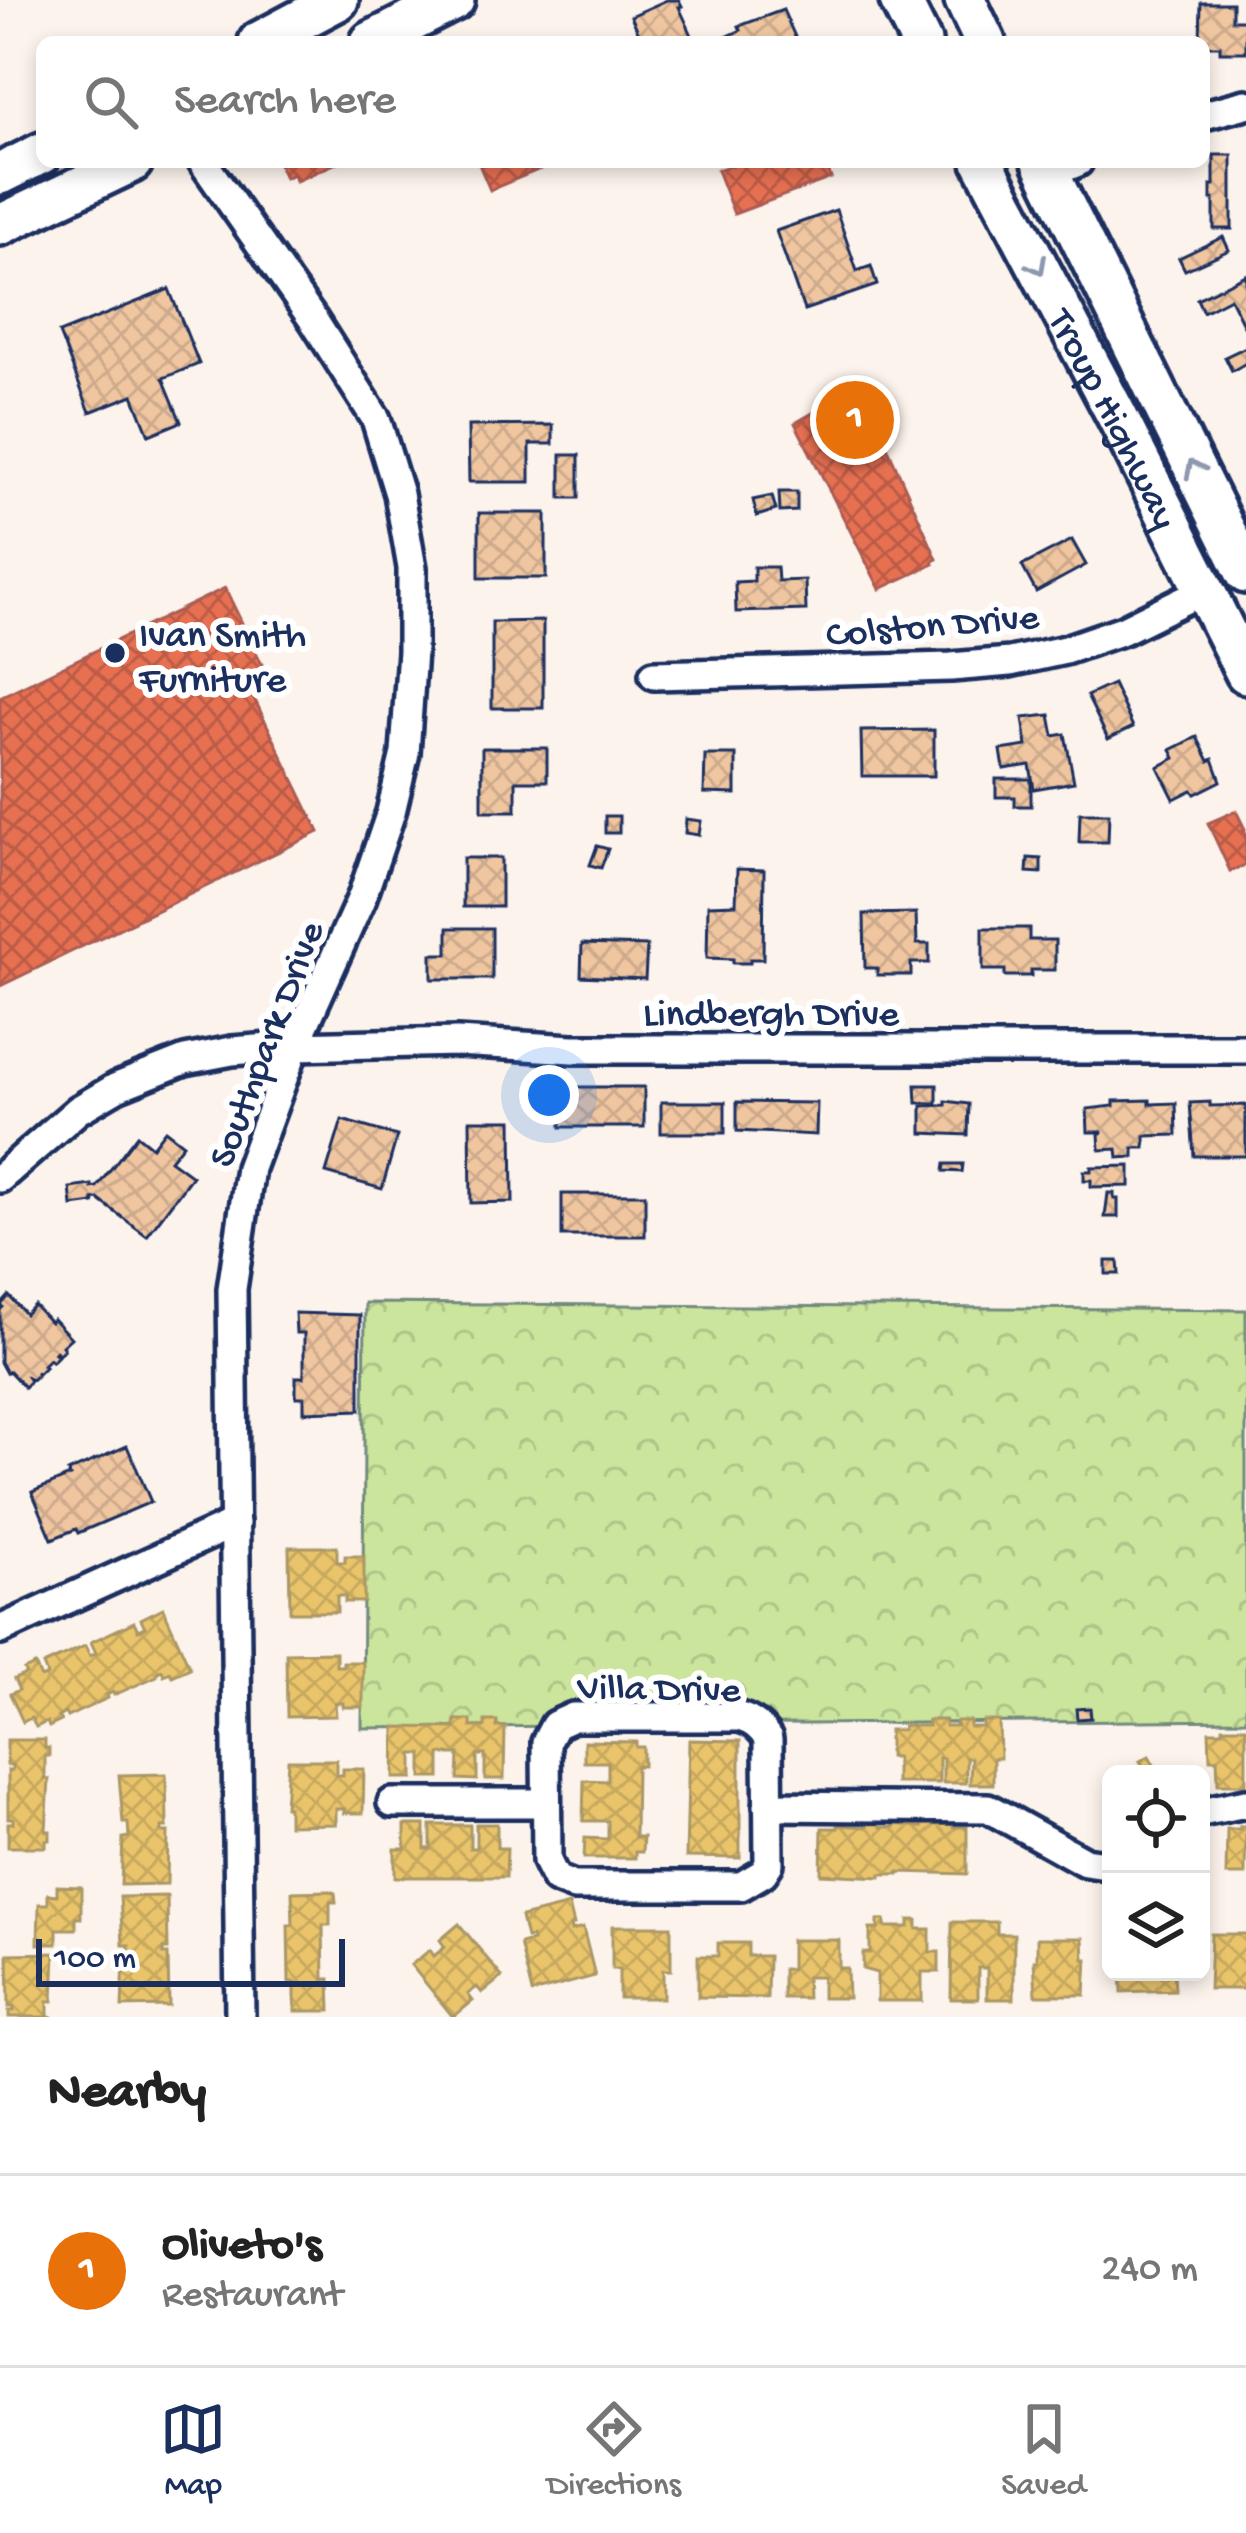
<!DOCTYPE html>
<style>
body{margin:0;font-family:"Gochi Hand",sans-serif;background:#f2f2f2;color:#222}
.controls{position:absolute;right:36px;bottom:36px;display:grid;overflow:hidden;border-radius:18px;box-shadow:0 6px 18px #0003}
.controls button{width:108px;height:108px;display:grid;place-items:center;padding:0;border:0;border-bottom:3px solid #e0e0e0;background:#fff;color:#222;font:60px sans-serif}
.scale{position:absolute;left:36px;bottom:30px;width:309px;box-sizing:border-box;padding-left:12px;border:6px solid #1b2f5e;border-top:0;font-size:33px;line-height:42px;white-space:nowrap;color:#1b2f5e;-webkit-text-stroke:9px #fff;paint-order:stroke}
.you{position:absolute;left:549px;top:1095px;width:42px;height:42px;margin:-30px;border:9px solid #fff;border-radius:50%;background:#1a73e8;box-shadow:0 0 0 18px #1a73e833}
.badge{display:grid;place-items:center;width:78px;height:78px;border-radius:50%;background:#1b2f5e;color:#fff;font-size:39px;font-weight:700}
.pin{position:absolute;translate:-50% -50%;border:6px solid #fff;box-shadow:0 3px 12px #0006}
.list{margin:0;padding:0;list-style:none}
h2{display:flex;justify-content:space-between;align-items:center;height:156px;margin:0;padding:0 48px;font-size:51px}
h2 small{font-size:39px;font-weight:400;color:#767676}
.list li{display:grid;grid-template-columns:78px 1fr auto;gap:36px;align-items:center;box-sizing:border-box;height:192px;padding:0 48px;border-top:3px solid #e0e0e0}
.list b{display:block;font-size:45px;white-space:nowrap}
.list p{margin:0;font-size:39px;white-space:nowrap;color:#767676}
.list em{font-size:39px;font-style:normal;color:#767676}
.icon{flex:none;width:66px;height:66px;fill:none;stroke:currentColor;stroke-width:2;stroke-linecap:round;stroke-linejoin:round}
.map{position:relative;flex:none;width:1246px;height:2017px;overflow:hidden}
.search{position:absolute;background:#fff;box-shadow:0 6px 18px #0003;left:36px;right:36px;top:36px;height:132px;display:flex;align-items:center;gap:30px;box-sizing:border-box;padding:0 42px;border-radius:18px;color:#767676;font-size:45px}
.sheet{height:348px;background:#fff}
nav{display:flex;justify-content:space-around;align-items:center;box-sizing:border-box;height:168px;border-top:3px solid #e0e0e0;background:#fff;font-size:33px;color:#767676}
nav a{display:grid;justify-items:center;gap:6px}
nav .on{color:#1b2f5e}
.map>svg:first-child{display:block}
</style>
<div class="map">
<svg width="1246" height="2017" viewBox="0 0 1246 2017">
<defs>
<pattern id="forest-crowns" width="20" height="18" patternUnits="userSpaceOnUse" patternTransform="scale(3)"><rect width="20" height="18" fill="#cbe59c"/><path d="M2 6a3 3 0 1 1 6 0M12 15a3 3 0 1 1 6 0" fill="none" stroke="#aec589"/></pattern>
<pattern id="homes-cross-hatch" width="8" height="8" patternUnits="userSpaceOnUse" patternTransform="scale(3)"><rect width="8" height="8" fill="#e9c46a"/><path d="M0 0l8 8M0 8l8-8" fill="none" stroke="#c7a95e"/></pattern>
<pattern id="shops-cross-hatch" width="8" height="8" patternUnits="userSpaceOnUse" patternTransform="scale(3)"><rect width="8" height="8" fill="#e76f51"/><path d="M0 0l8 8M0 8l8-8" fill="none" stroke="#ba5c46"/></pattern>
<pattern id="building-cross-hatch" width="8" height="8" patternUnits="userSpaceOnUse" patternTransform="scale(3)"><rect width="8" height="8" fill="#f0c6a0"/><path d="M0 0l8 8M0 8l8-8" fill="none" stroke="#cdaa8c"/></pattern>
</defs>
<rect width="100%" height="100%" fill="#fcf4ec"/>
<filter id="ink" filterUnits="userSpaceOnUse"><feTurbulence type="fractalNoise" baseFrequency=".00833" numOctaves="2"/><feDisplacementMap in="SourceGraphic" scale="24" xChannelSelector="R" yChannelSelector="G"/><feConvolveMatrix kernelMatrix="1 2 1 2 8 2 1 2 1" color-interpolation-filters="sRGB"/></filter>
<g filter="url(#ink)">
<polygon fill="url(#forest-crowns)" stroke="#738a7d" stroke-width="3" points="365,1303 1246,1310 1246,1720 362,1728"/>
<g fill="url(#homes-cross-hatch)" stroke="#ab9766" stroke-width="3">
<polygon points="289,1547 337,1547 337,1562 345,1562 345,1556 364,1556 364,1602 345,1602 345,1596 337,1596 337,1612 290,1612"/>
<polygon points="163,1608 190,1668 172,1676 170,1672 164,1675 162,1670 156,1673 157,1676 114,1695 113,1692 107,1695 108,1698 67,1717 65,1713 58,1717 61,1721 49,1727 47,1722 36,1727 31,1718 23,1722 10,1694 19,1690 14,1679 26,1674 24,1670 35,1665 41,1678 47,1675 43,1665 85,1646 90,1656 96,1653 91,1642 134,1622 138,1630 145,1627 141,1619"/>
<polygon points="336,1652 336,1666 343,1666 343,1662 363,1662 363,1707 343,1707 343,1703 335,1703 336,1716 287,1717 286,1653"/>
<polygon points="455,1720 471,1720 471,1727 485,1727 485,1721 497,1721 497,1727 505,1727 504,1779 485,1779 485,1755 477,1755 477,1780 458,1779 459,1754 440,1754 440,1778 422,1778 422,1754 413,1754 413,1778 394,1778 395,1727 455,1728"/>
<polygon points="928,1720 945,1720 945,1726 956,1726 957,1721 970,1721 970,1727 983,1727 983,1721 999,1721 1000,1758 993,1758 993,1784 970,1784 971,1758 966,1758 966,1783 943,1783 943,1758 939,1758 939,1783 896,1783 896,1757 889,1757 889,1730 903,1730 903,1726 928,1726"/>
<polygon points="1223,1727 1246,1727 1246,1784 1218,1784 1217,1759 1210,1759 1209,1731 1223,1731"/>
<polygon points="7,1740 45,1740 45,1748 49,1748 49,1756 45,1756 45,1779 49,1779 46,1831 50,1831 50,1840 46,1840 46,1847 8,1847 8,1823 13,1823 13,1818 8,1818 8,1770 12,1770 12,1765 7,1765"/>
<polygon points="689,1740 740,1741 740,1858 686,1857"/>
<polygon points="584,1741 636,1742 636,1747 643,1747 643,1766 636,1766 635,1837 643,1837 642,1852 635,1852 635,1858 584,1858 585,1838 608,1839 608,1821 583,1821 584,1780 608,1781 608,1762 584,1762"/>
<polygon points="1149,1756 1159,1774 1134,1774 1144,1768 1140,1761"/>
<polygon points="288,1760 336,1760 336,1775 343,1775 343,1769 364,1769 363,1813 344,1813 344,1809 336,1809 336,1824 288,1825 288,1807 285,1807"/>
<polygon points="166,1774 167,1827 162,1827 162,1832 168,1832 167,1884 121,1885 123,1838 129,1837 128,1823 123,1823 119,1775"/>
<polygon points="476,1824 497,1824 497,1848 507,1848 506,1877 395,1877 395,1849 405,1849 405,1825 425,1825 425,1849 431,1849 431,1825 470,1825 470,1848 476,1848"/>
<polygon points="866,1824 881,1824 881,1827 894,1827 894,1824 922,1827 922,1824 953,1824 953,1827 967,1827 967,1874 899,1872 899,1874 881,1874 881,1877 821,1874 822,1828 838,1828 838,1825 866,1827"/>
<polygon points="1240,1826 1246,1826 1245,1875 1226,1875 1227,1829 1240,1829"/>
<polygon points="57,1886 81,1887 81,1918 76,1918 76,1929 57,1929 57,1944 38,1944 39,1904 48,1904 48,1894 57,1895"/>
<polygon points="330,1891 335,1893 336,1902 330,1902 330,1925 323,1925 324,1979 330,1979 331,2011 295,2011 295,1982 289,1982 288,1925 293,1925 292,1892"/>
<polygon points="167,1896 168,1949 163,1949 163,1954 168,1954 169,2006 122,2007 124,1960 129,1960 129,1945 123,1945 120,1897"/>
<polygon points="569,1905 574,1925 570,1926 571,1931 583,1928 595,1976 532,1993 520,1944 532,1941 531,1937 526,1938 521,1917"/>
<polygon points="878,1920 885,1920 885,1927 909,1927 909,1920 917,1920 917,1929 930,1929 930,1952 939,1952 939,1972 922,1972 922,2001 877,2001 877,1973 863,1969 863,1953 870,1953 870,1929 878,1929"/>
<polygon points="952,1922 997,1922 997,1934 1014,1934 1014,1999 987,1999 987,1968 978,1968 978,1999 951,1999"/>
<polygon points="459,1924 502,1977 482,1993 477,1987 468,1994 473,2001 453,2017 411,1965 430,1950 434,1956 445,1947 440,1940"/>
<polygon points="612,1926 671,1926 671,1970 663,1970 663,1998 619,1998 619,1969 612,1969"/>
<polygon points="1211,1934 1246,1934 1246,1989 1209,1989"/>
<polygon points="1037,1938 1083,1938 1084,1959 1087,1959 1085,1995 1036,1995 1034,1960 1037,1960"/>
<polygon points="791,1940 839,1940 839,1968 847,1968 848,1998 822,1998 822,1977 806,1977 807,1998 783,1998 783,1969 791,1969"/>
<polygon points="718,1943 748,1943 748,1956 768,1956 767,1998 698,1997 698,1956 718,1956"/>
<polygon points="55,1953 53,2001 48,2001 48,2016 53,2017 9,2017 9,2011 14,2011 14,2007 9,2007 8,1954"/>
<polygon points="1121,1972 1174,1972 1175,1990 1122,1992"/>
</g>
<g fill="url(#shops-cross-hatch)" stroke="#aa5c55" stroke-width="3">
<polygon points="278,162 339,162 296,181 293,174 285,178"/>
<polygon points="478,162 557,162 490,190"/>
<polygon points="742,162 825,162 831,178 734,214 717,170"/>
<polygon points="855,392 860,402 862,400 869,413 868,416 881,409 892,431 882,435 937,559 933,561 934,564 880,589 795,423 830,403"/>
<polygon points="225,588 271,683 251,692 319,832 0,986 0,697"/>
<polygon points="1236,811 1245,829 1243,830 1246,833 1246,865 1230,871 1208,823"/>
</g>
<g fill="url(#building-cross-hatch)" stroke="#1b2f5e" stroke-width="3">
<polygon points="667,0 679,0 682,6 679,7 695,42 643,42 631,16"/>
<polygon points="1201,3 1232,3 1232,20 1246,20 1246,52 1220,52 1220,46 1204,46 1204,42 1200,42"/>
<polygon points="783,10 796,39 790,42 715,42 741,30 739,26"/>
<polygon points="1214,155 1232,155 1232,229 1214,229 1214,199 1211,199 1211,185 1214,185"/>
<polygon points="836,210 857,271 871,266 877,285 804,310 776,231"/>
<polygon points="1223,237 1229,250 1185,270 1179,258"/>
<polygon points="1246,275 1246,330 1230,298 1203,312 1197,299"/>
<polygon points="169,289 199,364 163,378 181,422 149,435 133,395 90,412 59,333"/>
<polygon points="1246,347 1246,363 1232,371 1225,357"/>
<polygon points="553,425 553,444 530,444 530,482 469,482 468,426"/>
<rect x="561" y="455" width="18" height="43"/>
<polygon points="779,492 797,492 797,511 780,512"/>
<polygon points="772,496 776,510 757,516 753,500"/>
<rect x="479" y="513" width="67" height="65"/>
<polygon points="1072,540 1086,565 1036,592 1022,566"/>
<polygon points="754,567 777,567 778,581 805,580 806,610 736,612 735,582 754,581"/>
<polygon points="543,621 543,708 492,708 492,622"/>
<polygon points="1113,684 1133,727 1108,739 1087,696"/>
<polygon points="1050,715 1054,736 1065,734 1074,782 1034,789 1030,765 1004,769 1001,750 1027,746 1023,718"/>
<polygon points="934,730 934,776 862,776 861,731"/>
<polygon points="1197,737 1209,761 1213,759 1221,781 1195,794 1192,790 1174,799 1158,767 1175,758 1171,750"/>
<polygon points="482,748 547,748 547,781 516,781 516,811 482,811"/>
<polygon points="705,755 736,755 736,794 704,793"/>
<polygon points="996,779 1031,779 1031,806 1015,806 1015,797 996,797"/>
<polygon points="1080,813 1109,813 1108,842 1079,842"/>
<rect x="605" y="816" width="14" height="17"/>
<polygon points="686,819 701,821 699,835 685,833"/>
<polygon points="597,846 608,849 601,868 590,865"/>
<rect x="463" y="858" width="38" height="49"/>
<polygon points="1028,858 1041,859 1041,873 1027,872"/>
<polygon points="737,869 764,870 763,959 750,959 750,963 733,963 733,959 707,958 708,905 736,904"/>
<polygon points="916,913 917,944 929,944 929,963 911,963 911,975 877,975 877,968 865,968 864,914"/>
<polygon points="448,928 492,928 492,979 432,979 432,954 448,954"/>
<polygon points="983,928 1029,928 1029,940 1055,940 1055,970 1031,970 1031,976 1005,976 1005,970 983,970"/>
<polygon points="582,944 647,946 645,979 581,976"/>
<polygon points="916,1085 937,1085 937,1103 917,1103"/>
<rect x="561" y="1087" width="83" height="40"/>
<polygon points="1150,1100 1150,1104 1176,1103 1177,1135 1145,1136 1145,1148 1134,1148 1134,1157 1118,1158 1117,1149 1100,1150 1099,1134 1103,1132 1088,1132 1087,1109 1114,1106 1114,1101"/>
<polygon points="946,1101 969,1104 968,1135 922,1133 922,1106 946,1105"/>
<rect x="661" y="1102" width="64" height="31"/>
<polygon points="737,1102 817,1103 816,1135 737,1131"/>
<polygon points="1210,1102 1210,1106 1246,1105 1246,1156 1194,1156 1190,1103"/>
<polygon points="342,1120 397,1136 382,1189 326,1173"/>
<polygon points="470,1120 512,1120 513,1202 471,1203"/>
<polygon points="165,1130 183,1144 170,1160 192,1176 147,1236 98,1199 93,1200 94,1203 72,1206 70,1188 92,1185 92,1188 97,1187 137,1135 152,1147"/>
<polygon points="945,1164 963,1164 962,1172 944,1171"/>
<polygon points="1130,1166 1130,1186 1091,1187 1091,1180 1084,1180 1084,1171 1091,1171 1091,1167"/>
<polygon points="1108,1193 1114,1193 1114,1199 1118,1199 1118,1217 1105,1217"/>
<rect x="562" y="1194" width="83" height="42"/>
<polygon points="1106,1261 1118,1261 1119,1274 1106,1274"/>
<polygon points="9,1296 25,1314 34,1305 50,1322 53,1319 71,1338 62,1346 64,1349 59,1354 56,1351 54,1353 58,1356 52,1362 49,1359 43,1365 45,1367 39,1373 36,1372 38,1374 32,1380 28,1378 30,1381 24,1387 9,1371 6,1373 0,1362 0,1310 3,1307 1,1305"/>
<polygon points="295,1313 360,1315 360,1410 304,1412 304,1397 296,1397 296,1377 304,1377 304,1333 296,1333"/>
<polygon points="127,1446 151,1502 78,1533 76,1529 52,1539 32,1492 70,1476 68,1472"/>
<polygon points="1090,1708 1091,1718 1077,1719 1076,1709"/>
</g>
<g fill="none" stroke-linecap="round" stroke-linejoin="round">
<defs>
<g id="minor">
<polyline points="1204,115 1246,104"/>
<polyline points="203,162 314,321 376,419 399,494 412,568 412,651 405,753 391,812 362,897 295,1046 250,1168 232,1289 240,2017"/>
<polyline points="1049,174 1078,162"/>
<polyline points="654,675 951,667 1010,662 1065,650 1123,630 1204,590"/>
<polyline points="0,1178 78,1110 117,1087 185,1060 232,1051 295,1046 457,1042 573,1049 1246,1049"/>
<polyline points="0,1630 235,1523"/>
<path d="M573 1717H740C753 1721 761 1727 768 1739L769 1864 763 1873 741 1886H574L556 1879 547 1861 546 1742 555 1725Z"/>
<polyline points="392,1803 546,1803"/>
<polyline points="768,1806 988,1808 1085,1862 1099,1864 1111,1862"/>
<polyline points="1201,1812 1246,1803"/>
</g>
<g id="highway">
<polyline points="900,0 921,42"/>
<polyline points="965,0 985,42"/>
<polyline points="259,42 338,0"/>
<polyline points="371,42 454,0"/>
<path id="s1" d="M983 162 1117 416 1246 673"/>
<polyline points="1043,162 1246,573"/>
<polyline points="0,174 42,153"/>
<polyline points="0,225 132,162"/>
</g>
</defs>
<use href="#minor" stroke="#1b2f5e" stroke-width="36"/>
<use href="#highway" stroke="#1b2f5e" stroke-width="48"/>
<use href="#minor" stroke="#fff" stroke-width="27"/>
<use href="#highway" stroke="#fff" stroke-width="39"/>
</g>
<defs><path id="oneway-chevron" d="M-2-3.5L2.5 0L-2 3.5" fill="none" stroke-width="1.6" stroke-linecap="round" stroke-linejoin="round" transform="scale(3)"/></defs>
<g stroke="#8d97ae">
<use href="#oneway-chevron" transform="translate(1038 266) rotate(62)"/>
<use href="#oneway-chevron" transform="translate(1194 468) rotate(-116)"/>
</g>
</g>
<circle fill="#1b2f5e" stroke="#fff" stroke-width="4.5" cx="115" cy="653" r="12"/>
<g text-anchor="middle" stroke-width="12" stroke-linejoin="round" paint-order="stroke">
<g font-size="39" fill="#1b2f5e" stroke="#fff">
<text dy="14" stroke="none"><textPath href="#s1" startOffset="288">Troup Highway</textPath></text>
<text transform="translate(932 622) rotate(-5)" y="14">Colston Drive</text>
<text x="771" y="1024">Lindbergh Drive</text>
<text transform="translate(263 1043) rotate(-69)" y="14">Southpark Drive</text>
<text transform="translate(659 1685) rotate(1)" y="14">Villa Drive</text>
</g>
<g font-size="39" fill="#1b2f5e" stroke="#fff" text-anchor="start">
<text x="139" y="645">Ivan Smith<tspan x="139" dy="45">Furniture</tspan></text>
</g>
</g>
</svg>
<div class="controls">
<button><svg class="icon" aria-label="locate" viewBox="0 0 24 24"><circle cx="12" cy="12" r="6"/><path d="M12 2v4M12 18v4M2 12h4M18 12h4"/></svg></button>
<button><svg class="icon" aria-label="layers" viewBox="0 0 24 24"><path d="M12 4l9 5-9 5-9-5zM3 14l9 5 9-5"/></svg></button>
</div>
<div class="scale">100 m</div>
<div class="you"></div>
<div class="pin badge" style="left:855px;top:420px;background:#e8710a">1</div>
<div class="search"><svg class="icon" aria-label="search" viewBox="0 0 24 24"><circle cx="10" cy="10" r="6"/><path d="M15 15l6 6"/></svg>Search here</div>
</div>
<section class="sheet">
<h2>Nearby<small></small></h2>
<ul class="list">
<li><span class="badge" style="background:#e8710a">1</span><div><b>Oliveto's</b><p>Restaurant</p></div><em>240 m</em></li>
</ul>
</section>
<nav>
<a class="on"><svg class="icon" aria-label="map" viewBox="0 0 24 24"><path d="M3 6l6-2 6 2 6-2v14l-6 2-6-2-6 2zM9 4v14M15 6v14"/></svg>Map</a>
<a><svg class="icon" aria-label="directions" viewBox="0 0 24 24"><path d="M12 3l9 9-9 9-9-9zM9 14v-3h6M13 9l2 2-2 2"/></svg>Directions</a>
<a><svg class="icon" aria-label="saved" viewBox="0 0 24 24"><path d="M7 4h10v16l-5-4-5 4z"/></svg>Saved</a>
</nav>
